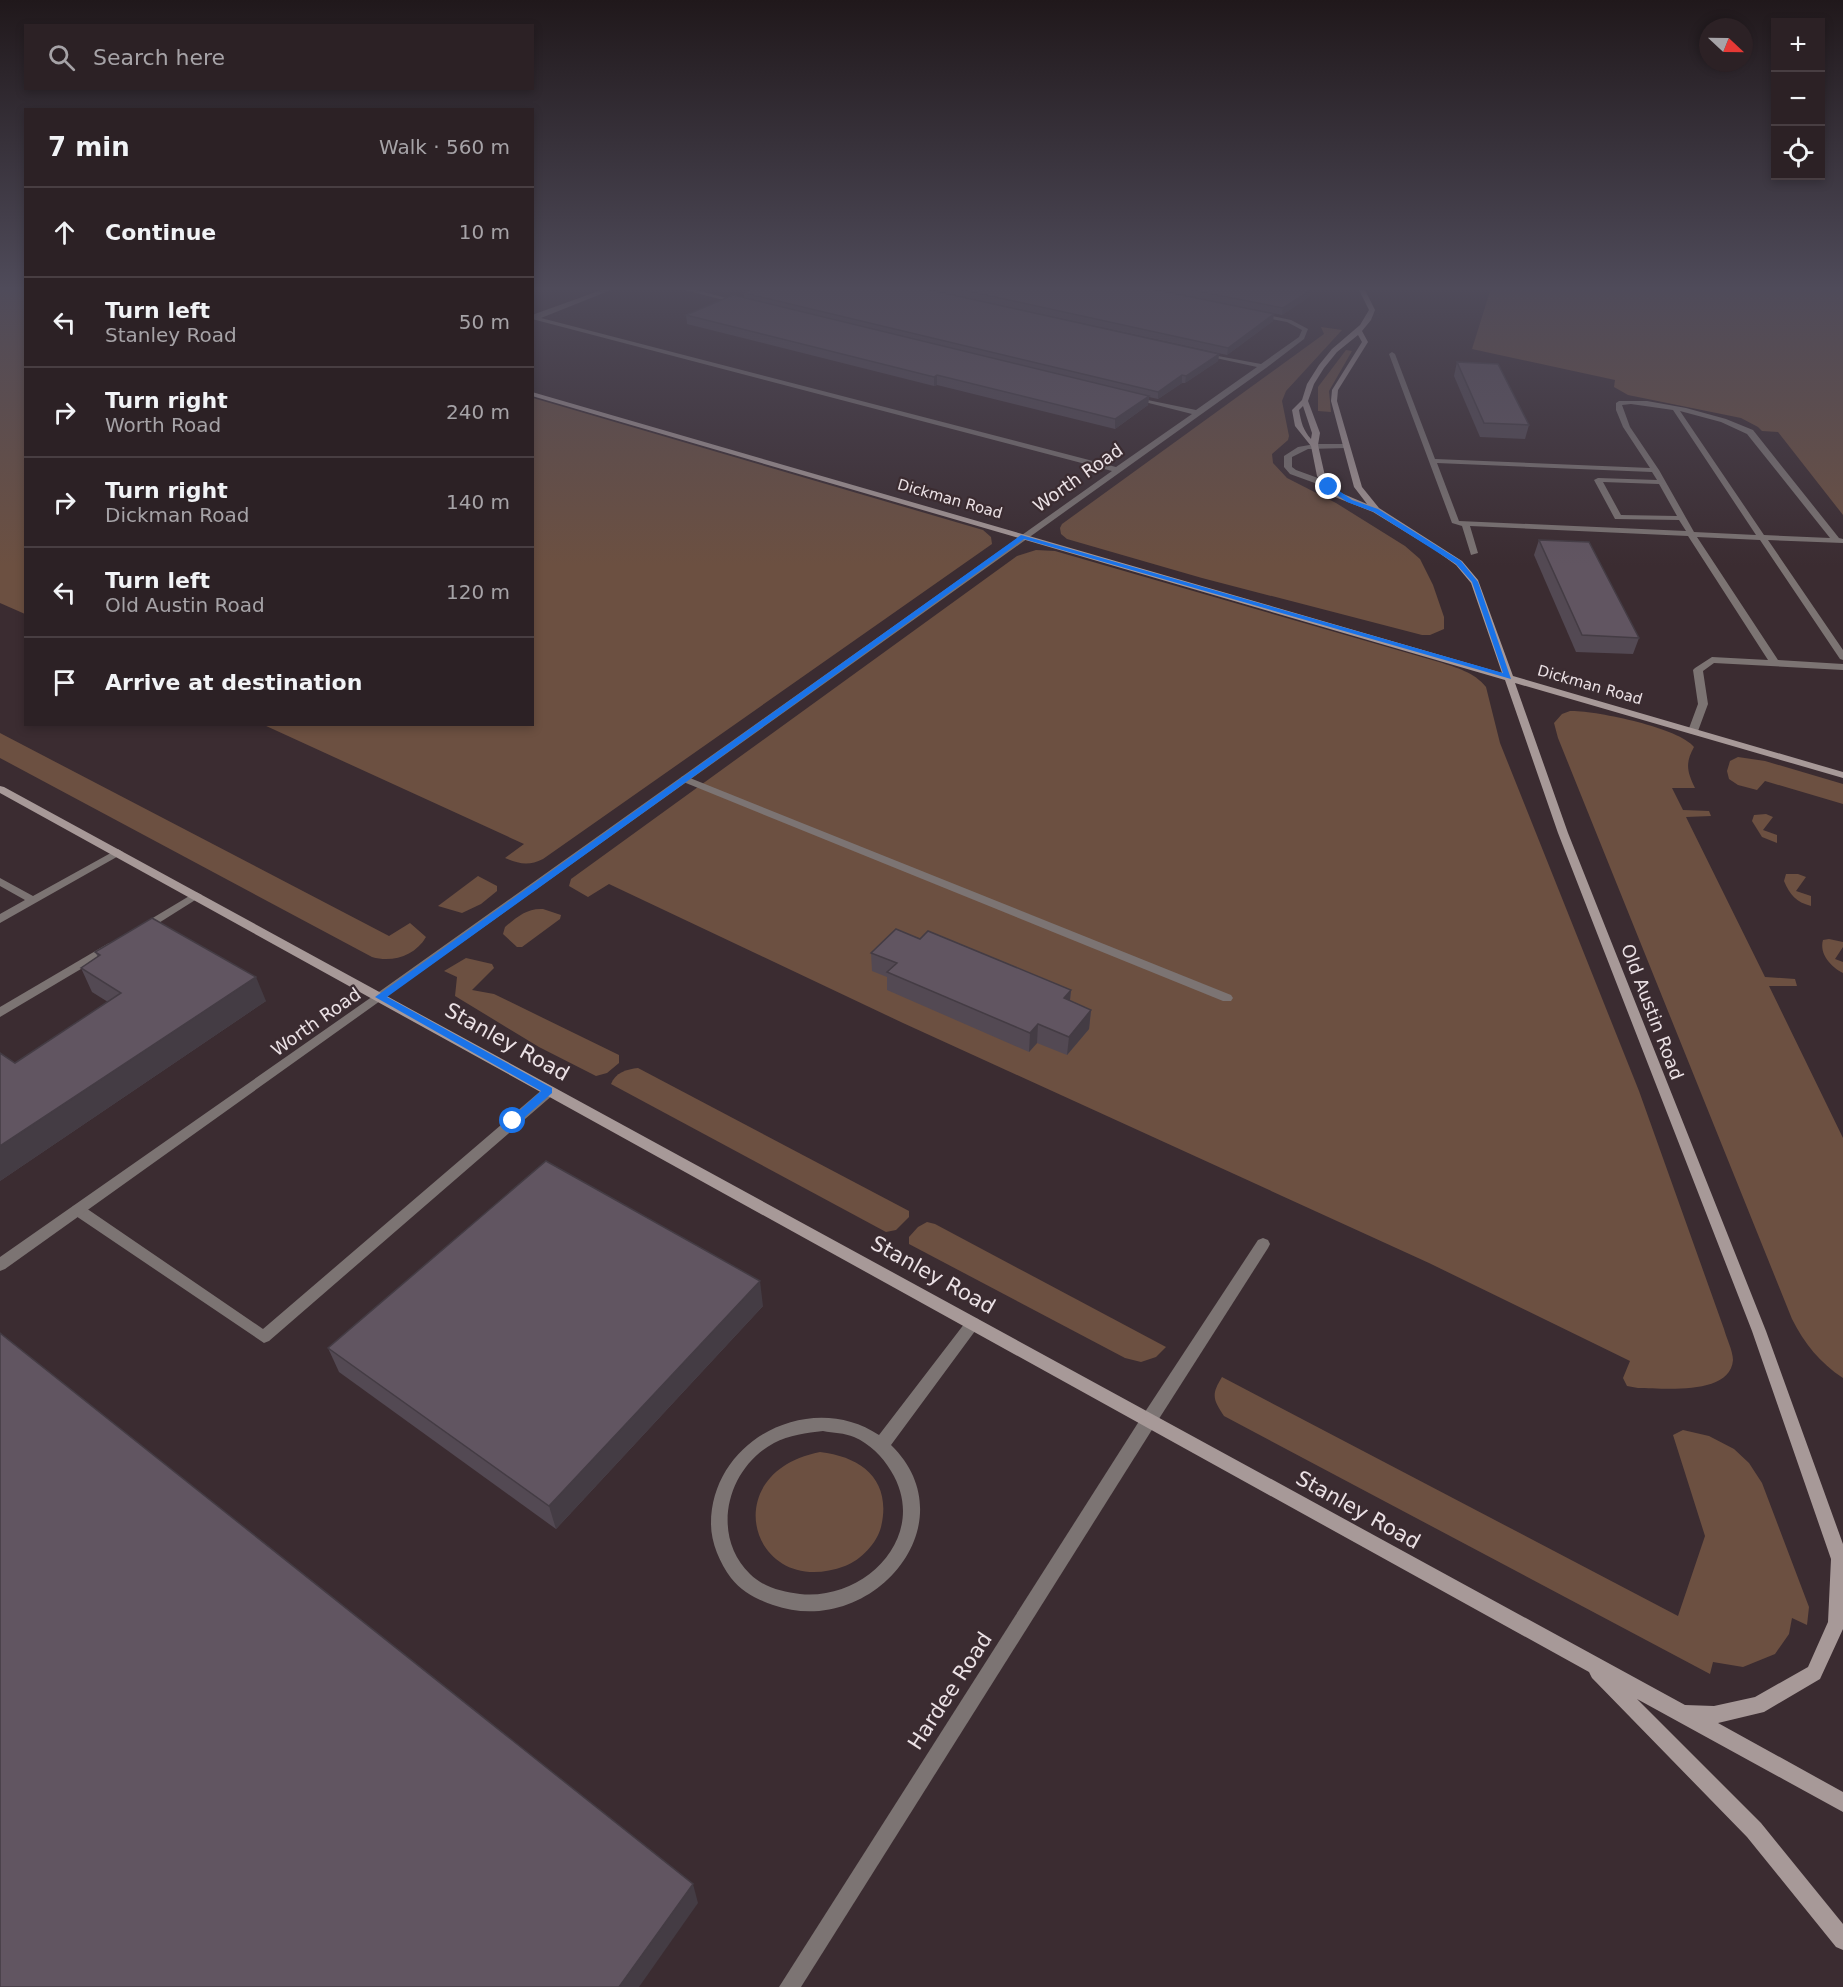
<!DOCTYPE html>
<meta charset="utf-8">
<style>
body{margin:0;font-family:"DejaVu Sans",sans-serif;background:#382e32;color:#f1f3f6}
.controls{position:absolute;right:18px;top:18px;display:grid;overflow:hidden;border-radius:0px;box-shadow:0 3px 9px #0003}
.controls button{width:54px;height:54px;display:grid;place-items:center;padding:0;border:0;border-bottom:2px solid #483e42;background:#2c2125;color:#f1f3f6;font:30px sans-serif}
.compass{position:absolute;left:1699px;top:18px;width:54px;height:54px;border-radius:50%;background:#2c2125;box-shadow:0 3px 9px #0003;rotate:112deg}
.stop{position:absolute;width:18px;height:18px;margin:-14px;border:4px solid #1a73e8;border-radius:50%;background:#fff}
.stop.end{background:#1a73e8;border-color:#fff;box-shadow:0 2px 6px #0008}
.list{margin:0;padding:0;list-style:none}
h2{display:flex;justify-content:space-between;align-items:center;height:78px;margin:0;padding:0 24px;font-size:26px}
h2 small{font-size:20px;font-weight:400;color:#a6a3a7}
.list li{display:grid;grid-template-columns:39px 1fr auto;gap:18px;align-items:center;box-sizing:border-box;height:90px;padding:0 24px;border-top:2px solid #483e42}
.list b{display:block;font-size:22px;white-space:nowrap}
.list p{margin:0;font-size:20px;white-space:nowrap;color:#a6a3a7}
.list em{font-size:20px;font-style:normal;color:#a6a3a7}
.icon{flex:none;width:33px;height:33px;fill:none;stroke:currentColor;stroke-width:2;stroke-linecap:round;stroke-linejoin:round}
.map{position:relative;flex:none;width:1843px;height:1987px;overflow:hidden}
.search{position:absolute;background:#2c2125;box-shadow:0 3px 9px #0003;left:24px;top:24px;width:510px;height:66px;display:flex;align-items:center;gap:15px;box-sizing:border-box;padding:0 21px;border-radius:0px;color:#a6a3a7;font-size:22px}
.panel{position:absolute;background:#2c2125;box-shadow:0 3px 9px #0003;left:24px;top:108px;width:510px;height:618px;border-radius:0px}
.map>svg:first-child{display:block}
</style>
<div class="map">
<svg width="1843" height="1987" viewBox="0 0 1843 1987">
<rect width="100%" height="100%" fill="#3b2c31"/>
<g fill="#6c5041">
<polygon points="0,288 25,288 25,614 0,603"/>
<polygon points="1491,288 1843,288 1843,515 1778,432 1762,431 1758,427 1741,418 1628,395 1614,387 1615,380 1472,349"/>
<polygon points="1321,327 1342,330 1286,391 1282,401 1289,436 1288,440 1272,454 1273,463 1287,478 1336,503 1405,546 1420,559 1433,585 1444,617 1444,629 1430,635 1422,635 1202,578 1067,539 1061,534 1060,528 1062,524 1324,334"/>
<polygon points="1346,350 1352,351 1329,391 1331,412 1318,411 1318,387"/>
<path d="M533 398 983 530 991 537 992 544 543 859C529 866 519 864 505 858L524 844 264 725 532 724Z"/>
<path d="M1036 550 1055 551 1439 662C1457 668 1474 672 1486 687L1500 743 1639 1091 1724 1329C1726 1337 1733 1351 1733 1360 1730 1396 1664 1388 1638 1388L1627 1386 1623 1378 1630 1361 1429 1263 903 1023 609 884 588 897 569 886 571 879 1017 556Z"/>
<path d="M1570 711C1594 710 1680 728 1694 747 1685 763 1687 772 1695 788H1672L1683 810 1709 811 1711 816 1686 817 1765 977 1795 979 1797 986H1769L1843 1138V1378C1820 1363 1804 1343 1792 1319L1558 738 1554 723 1562 714Z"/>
<path d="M0 733 389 936 410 923 426 937C415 956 392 963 372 957L0 758Z"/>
<polygon points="1738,757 1765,761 1843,784 1843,804 1765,781 1757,790 1738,785 1729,779 1727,771 1730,761"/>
<polygon points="1766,814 1773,817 1763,830 1777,835 1777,843 1762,837 1752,821 1754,815"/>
<path d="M1786 874H1798L1806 877 1796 891 1811 896V906C1796 902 1790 895 1784 881Z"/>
<polygon points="478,876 497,886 497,891 481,904 462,913 438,906"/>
<path d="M543 909 561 915 560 919 522 947H517L503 934 505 927C517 917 527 908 543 909Z"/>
<path d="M1829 939 1843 942V947L1835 959 1843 962V973C1831 967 1819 954 1823 940Z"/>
<polygon points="466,958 492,964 494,968 472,990 494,994 619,1055 619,1063 607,1073 596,1076 539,1047 455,996 457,977 444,971"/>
<path d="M638 1068 909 1211V1217L896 1230 886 1232 611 1084C615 1073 627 1069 638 1068Z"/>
<polygon points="927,1222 935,1224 1166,1347 1156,1357 1141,1362 1125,1358 909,1244 909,1237 918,1227"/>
<path d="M1222 1377 1678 1616 1705 1536 1673 1435 1683 1430 1709 1436 1734 1449 1749 1463 1762 1483 1809 1607 1807 1625 1792 1618 1789 1634 1775 1654 1743 1667 1713 1662 1710 1674 1224 1416C1213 1399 1211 1395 1222 1377Z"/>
<path d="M820 1452C863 1457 892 1481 881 1527 877 1543 861 1560 845 1566 752 1601 713 1473 820 1452Z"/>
</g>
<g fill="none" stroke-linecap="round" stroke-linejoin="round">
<g fill="#7c7473" fill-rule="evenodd">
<path d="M1392 352 1395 354 1435 459 1650 468 1623 427 1616 410V403L1619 401H1647L1686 408 1726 419 1753 430 1839 538 1843 539V543L1768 540 1843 650V660L1840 659 1760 540 1697 537 1778 660 1843 664V670L1714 663 1703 671 1708 704 1698 731 1693 734 1690 733 1688 731 1698 704 1693 670 1695 668 1712 657 1768 660 1688 536 1470 526 1478 553 1471 555 1462 526 1452 523 1389 354ZM1631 404 1673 410 1756 535 1694 532 1659 470 1630 427 1622 405ZM1680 411 1721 422 1747 434 1830 538 1764 535ZM1437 463 1652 472 1657 480 1598 478 1594 480 1615 519 1679 520 1686 531 1459 521ZM1603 482 1659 484 1677 516 1621 515Z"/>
<polygon points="1315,444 1346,444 1350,446 1346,448 1308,449 1292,457 1292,467 1296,470 1329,482 1329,486 1323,486 1290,474 1284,467 1284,456 1298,447"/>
<polygon points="685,776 1231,995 1233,998 1231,1001 1223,1001 681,781 681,777"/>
<polygon points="118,849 123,852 122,854 0,923 0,914 25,900 0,886 0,878 33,896"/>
<polygon points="196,892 202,895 200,897 146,931 138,931 136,928"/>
<polygon points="109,943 113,944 115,947 113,950 0,1017 0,1007"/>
<polygon points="549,1086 554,1088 555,1091 554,1094 269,1341 264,1343 73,1214 71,1210 73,1206 78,1205 83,1206 263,1329 544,1088"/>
<polygon points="1263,1238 1268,1240 1270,1244 1268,1248 1155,1425 1149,1427 1143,1425 1141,1420 1143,1415 1258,1240"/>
<path d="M973 1317 978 1319 980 1323 978 1327 891 1445C971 1523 871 1640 773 1605 756 1599 742 1592 731 1578 720 1563 711 1543 711 1524 711 1440 810 1389 879 1435L968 1319ZM823 1431C833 1433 845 1433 854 1437 870 1444 882 1456 891 1471 930 1534 867 1601 800 1594 782 1592 763 1587 750 1574 710 1535 727 1468 774 1443 789 1435 807 1433 823 1431Z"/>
</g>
<g fill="#7c7473" fill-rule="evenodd">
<polygon points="607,288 616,288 541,318 1116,467 1192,414 1133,399 1133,397 1196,410 1257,367 1202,355 1202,353 1261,364 1299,337 1302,330 1287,322 1256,316 1258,313 1291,320 1308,329 1304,339 1266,368 5,1269 0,1271 0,1257 376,994 1112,471 532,319 532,315"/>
<polygon points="677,288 688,288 742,302 739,304"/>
<polygon points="1149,1413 1155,1415 1157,1420 1155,1425 801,1987 779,1987 1143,1415"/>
</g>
<path fill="#a79998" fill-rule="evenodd" d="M1358 288H1364L1375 310 1371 320 1362 331 1368 342 1338 390 1337 401 1362 487 1379 508 1462 561 1478 580 1513 676 1843 772V778L1515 683 1568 833 1766 1331 1843 1544V1629L1820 1679 1764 1712 1718 1723 1843 1792V1812L1637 1699 1761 1823 1843 1924V1950L1836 1947 1747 1837 1592 1678 1589 1672 0 793V786L4 787 1685 1705 1714 1706 1755 1697 1808 1667 1828 1622 1831 1559 1752 1331 1558 833 1505 680 532 396V392L1502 673 1471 583 1456 565 1435 550 1373 512 1335 497 1326 489 1317 476 1311 446 1295 426 1292 410 1302 400 1307 384 1319 365 1332 349 1360 325 1369 310ZM1358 335 1362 342 1332 390 1331 401 1354 487 1367 504 1341 493 1325 476 1318 445 1320 433 1308 401 1314 384 1324 368 1337 352ZM1303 406 1312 433 1311 439C1303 430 1301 422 1299 410Z"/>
</g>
<g fill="#534953">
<polygon points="923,288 1147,288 1273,321 1227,355"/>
<polygon points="1149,288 1299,288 1311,290 1309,297 1282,315"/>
<polygon points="744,293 1219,354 1218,361 1185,383 1182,383 1158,399 1149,397 1148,405 1115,429 937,385 934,386 687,324 686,315 744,298"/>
<polygon points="1457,362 1529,425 1525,439 1480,437 1454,376"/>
<polygon points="1539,540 1639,638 1633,654 1576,652 1534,555"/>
<polygon points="920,939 1071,990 1070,1001 1091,1010 1089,1029 1067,1055 1037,1043 1029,1052 887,990 887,977 872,971 871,953"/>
<polygon points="95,952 266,1001 0,1181 0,1053 15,1063 108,1002 92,992 81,968 98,957"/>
<polygon points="763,1306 556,1529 339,1372 328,1348"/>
</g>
<g fill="#443c44">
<polygon points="1311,290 1309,297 1282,315 1283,308"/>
<polygon points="1274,314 1273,321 1227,355 1228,348"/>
<polygon points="1219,354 1218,361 1185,383 1186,376"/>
<polygon points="937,375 937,385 934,386 934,377"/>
<polygon points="1182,375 1182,383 1158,399 1158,392"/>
<polygon points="1149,396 1148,405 1115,429 1115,419"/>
<polygon points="256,977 266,1001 0,1181 0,1146"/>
<polygon points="1071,990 1069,1008 1064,998"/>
<polygon points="1091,1010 1089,1029 1067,1055 1069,1037"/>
<polygon points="1038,1024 1037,1043 1029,1052 1030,1033"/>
<polygon points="760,1281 763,1306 556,1529 549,1506"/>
<polygon points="693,1884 698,1903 639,1987 619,1987"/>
</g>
<g fill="#615561" stroke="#443c44" stroke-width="1.5">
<polygon points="754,288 921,288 1219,354 1186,376 1182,375 1158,392 744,293"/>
<polygon points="954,288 1147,288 1274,314 1228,348"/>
<polygon points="1182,288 1299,288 1311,290 1283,308"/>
<polygon points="733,295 1149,396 1115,419 937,375 934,377 686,315"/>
<polygon points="1457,362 1498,364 1529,425 1484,423"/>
<polygon points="1539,540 1589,542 1639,638 1582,635"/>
<polygon points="152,918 256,977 0,1146 0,1053 15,1063 121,993 81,968 100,955 95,952"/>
<polygon points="896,929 920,939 928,931 1071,990 1064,998 1091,1010 1069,1037 1038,1024 1030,1033 887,972 897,963 871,953"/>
<polygon points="546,1161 760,1281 549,1506 328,1348"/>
<polygon points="0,1333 693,1884 619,1987 0,1987"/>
</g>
<linearGradient id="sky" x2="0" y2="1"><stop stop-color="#20181b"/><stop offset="0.51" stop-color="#4f4b5a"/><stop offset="1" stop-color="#4f4b5a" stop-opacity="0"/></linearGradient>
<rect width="1843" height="566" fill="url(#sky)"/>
<polygon fill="#1a73e8" points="1327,485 1331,485 1352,500 1378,509 1461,561 1478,582 1511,679 1024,539 387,997 552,1088 552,1093 517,1124 510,1124 508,1121 541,1091 375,997 1021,535 1503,673 1472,582 1456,564 1374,512 1347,502 1327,488"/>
<g text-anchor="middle" stroke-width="4.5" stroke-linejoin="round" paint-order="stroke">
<g font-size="15" fill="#ebe1e5" stroke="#3b2c31">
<text transform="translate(950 499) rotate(16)" y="5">Dickman Road</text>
<text transform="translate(1590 685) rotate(16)" y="5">Dickman Road</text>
</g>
<g font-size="18" fill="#ebe1e5" stroke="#3b2c31">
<text transform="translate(1078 478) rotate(-35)" y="6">Worth Road</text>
<text transform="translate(1652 1012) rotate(69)" y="6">Old Austin Road</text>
<text transform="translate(316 1022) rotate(-35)" y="6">Worth Road</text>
</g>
<g font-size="21" fill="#ebe1e5" stroke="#3b2c31">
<text transform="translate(507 1042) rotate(29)" y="7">Stanley Road</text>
<text transform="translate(933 1275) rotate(29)" y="7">Stanley Road</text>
<text transform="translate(1358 1510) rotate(29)" y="7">Stanley Road</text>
<text transform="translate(950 1691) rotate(-57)" y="7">Hardee Road</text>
</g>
</g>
</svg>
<div class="controls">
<button>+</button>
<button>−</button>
<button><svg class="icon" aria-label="locate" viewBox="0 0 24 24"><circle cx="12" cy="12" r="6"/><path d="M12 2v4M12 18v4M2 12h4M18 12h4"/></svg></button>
</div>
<svg class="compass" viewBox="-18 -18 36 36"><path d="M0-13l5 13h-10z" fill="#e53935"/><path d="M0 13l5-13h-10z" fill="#a6a3a7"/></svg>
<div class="stop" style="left:513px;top:1121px"></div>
<div class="stop end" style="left:1329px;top:487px"></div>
<div class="search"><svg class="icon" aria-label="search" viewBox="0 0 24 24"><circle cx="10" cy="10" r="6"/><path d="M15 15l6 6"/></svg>Search here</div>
<section class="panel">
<h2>7 min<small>Walk · 560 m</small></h2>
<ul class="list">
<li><svg class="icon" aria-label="ahead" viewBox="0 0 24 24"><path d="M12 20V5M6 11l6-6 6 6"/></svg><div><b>Continue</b></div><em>10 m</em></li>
<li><svg class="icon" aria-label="left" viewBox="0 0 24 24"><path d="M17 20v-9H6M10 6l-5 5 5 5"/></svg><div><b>Turn left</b><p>Stanley Road</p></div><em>50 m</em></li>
<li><svg class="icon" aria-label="right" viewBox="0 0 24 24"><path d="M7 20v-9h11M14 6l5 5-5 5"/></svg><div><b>Turn right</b><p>Worth Road</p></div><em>240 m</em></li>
<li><svg class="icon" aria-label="right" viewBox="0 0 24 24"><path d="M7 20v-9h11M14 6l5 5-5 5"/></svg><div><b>Turn right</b><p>Dickman Road</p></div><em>140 m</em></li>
<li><svg class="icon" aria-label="left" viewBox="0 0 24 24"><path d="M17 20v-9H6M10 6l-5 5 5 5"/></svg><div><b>Turn left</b><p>Old Austin Road</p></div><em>120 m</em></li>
<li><svg class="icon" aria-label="arrive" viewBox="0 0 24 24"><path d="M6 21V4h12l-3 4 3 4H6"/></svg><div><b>Arrive at destination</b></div></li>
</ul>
</section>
</div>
